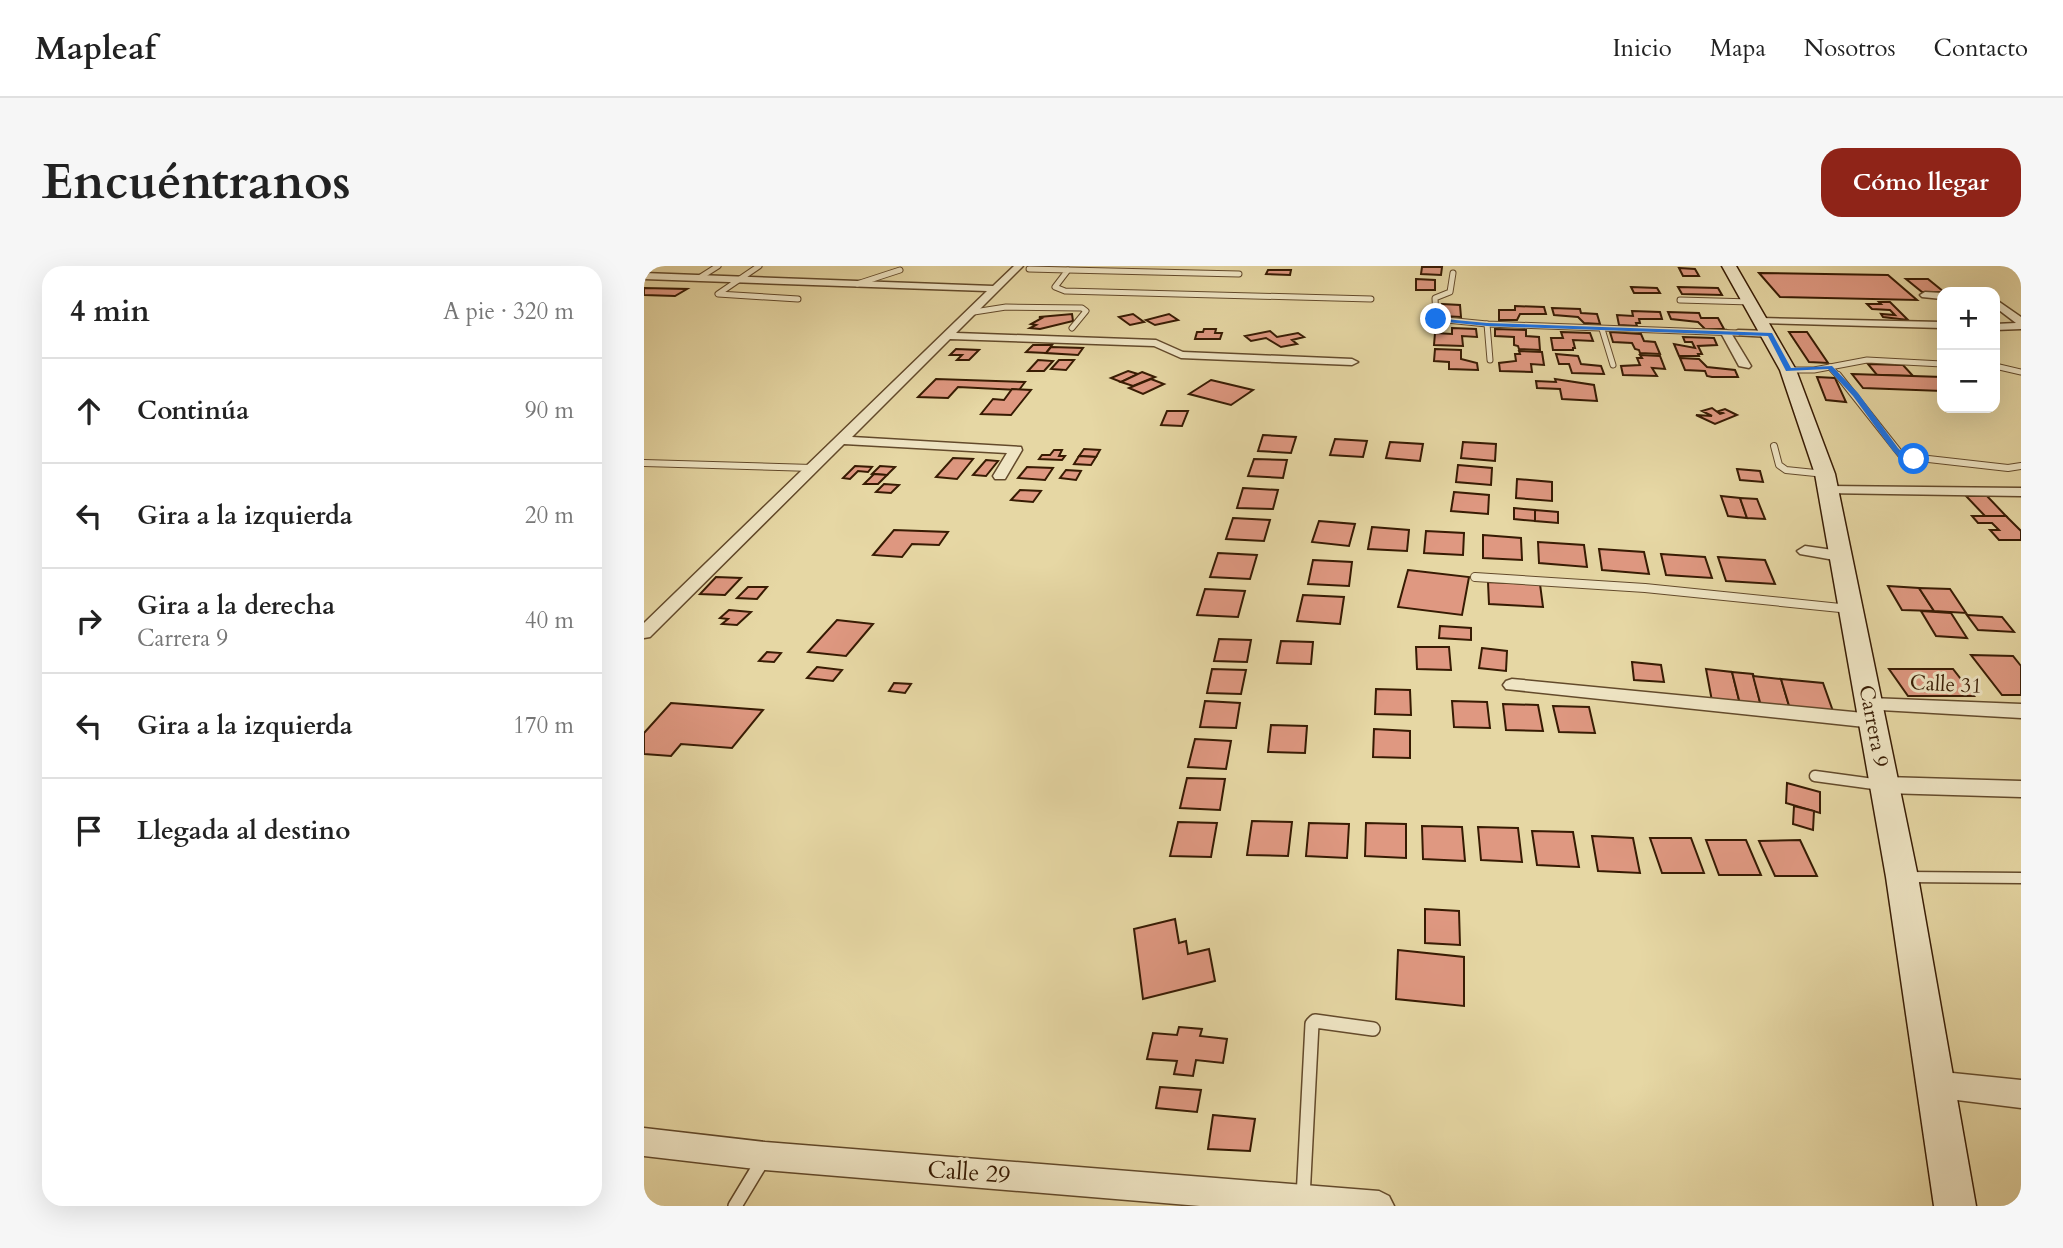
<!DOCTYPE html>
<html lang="es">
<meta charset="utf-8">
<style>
body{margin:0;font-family:Cardo,serif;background:#f6f6f6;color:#222}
.controls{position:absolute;right:21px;top:21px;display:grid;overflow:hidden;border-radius:14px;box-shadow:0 7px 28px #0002}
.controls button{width:63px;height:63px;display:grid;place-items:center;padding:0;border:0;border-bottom:2px solid #e0e0e0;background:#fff;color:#222;font:35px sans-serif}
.stop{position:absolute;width:21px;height:21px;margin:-16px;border:5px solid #1a73e8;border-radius:50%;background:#fff}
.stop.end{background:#1a73e8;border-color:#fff;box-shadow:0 2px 7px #0008}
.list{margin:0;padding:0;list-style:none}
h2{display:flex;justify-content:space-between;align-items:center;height:91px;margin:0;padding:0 28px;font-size:30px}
h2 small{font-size:23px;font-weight:400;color:#767676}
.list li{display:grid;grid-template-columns:46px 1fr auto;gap:21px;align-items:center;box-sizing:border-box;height:105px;padding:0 28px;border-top:2px solid #e0e0e0}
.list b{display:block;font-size:26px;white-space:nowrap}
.list p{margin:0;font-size:23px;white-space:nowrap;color:#767676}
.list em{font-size:23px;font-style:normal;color:#767676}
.icon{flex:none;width:38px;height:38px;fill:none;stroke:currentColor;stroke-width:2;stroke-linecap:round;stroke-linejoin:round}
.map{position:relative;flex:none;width:1377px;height:940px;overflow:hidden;border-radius:21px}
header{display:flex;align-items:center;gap:42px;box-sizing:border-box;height:98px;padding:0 35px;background:#fff;border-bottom:2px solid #e0e0e0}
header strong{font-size:33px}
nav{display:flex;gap:38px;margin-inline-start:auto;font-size:24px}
.intro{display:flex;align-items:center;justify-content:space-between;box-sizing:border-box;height:168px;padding:0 42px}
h1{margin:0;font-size:49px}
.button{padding:18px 32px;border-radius:21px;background:#8f2418;color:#fff;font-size:24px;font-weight:700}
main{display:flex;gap:42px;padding:0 42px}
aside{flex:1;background:#fff;border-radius:21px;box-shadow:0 7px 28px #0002}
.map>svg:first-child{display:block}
</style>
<header>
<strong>Mapleaf</strong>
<nav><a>Inicio</a><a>Mapa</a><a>Nosotros</a><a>Contacto</a></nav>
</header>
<div class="intro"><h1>Encuéntranos</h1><a class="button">Cómo llegar</a></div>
<main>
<aside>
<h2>4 min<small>A pie · 320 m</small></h2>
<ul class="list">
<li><svg class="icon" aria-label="ahead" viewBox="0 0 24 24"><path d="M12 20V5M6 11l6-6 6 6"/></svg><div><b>Continúa</b></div><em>90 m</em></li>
<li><svg class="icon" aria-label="left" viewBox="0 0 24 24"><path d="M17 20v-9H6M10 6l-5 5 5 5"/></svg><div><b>Gira a la izquierda</b></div><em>20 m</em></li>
<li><svg class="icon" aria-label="right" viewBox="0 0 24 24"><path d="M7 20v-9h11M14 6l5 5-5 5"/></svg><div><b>Gira a la derecha</b><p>Carrera 9</p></div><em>40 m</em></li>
<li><svg class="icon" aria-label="left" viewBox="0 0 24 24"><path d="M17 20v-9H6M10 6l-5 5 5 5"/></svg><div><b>Gira a la izquierda</b></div><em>170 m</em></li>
<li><svg class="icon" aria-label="arrive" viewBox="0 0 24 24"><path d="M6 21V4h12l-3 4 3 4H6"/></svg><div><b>Llegada al destino</b></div></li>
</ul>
</aside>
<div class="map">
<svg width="1377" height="940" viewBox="0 0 1377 940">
<rect width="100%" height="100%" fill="#e6d7a4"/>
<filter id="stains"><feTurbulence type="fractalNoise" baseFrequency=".00286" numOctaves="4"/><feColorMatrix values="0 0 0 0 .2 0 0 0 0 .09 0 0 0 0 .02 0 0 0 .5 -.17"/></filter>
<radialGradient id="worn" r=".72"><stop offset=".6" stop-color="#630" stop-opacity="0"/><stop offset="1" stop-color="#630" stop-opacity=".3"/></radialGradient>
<g fill="#df9881" stroke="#371b03" stroke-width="2">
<polygon points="778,1 798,1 797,9 777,8"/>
<polygon points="1035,2 1051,3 1055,10 1039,10"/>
<polygon points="624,4 647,4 646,9 622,8"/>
<polygon points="1115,7 1244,9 1273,34 1136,31"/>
<polygon points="772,13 791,14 791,24 772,24"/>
<polygon points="1262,13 1284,13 1300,26 1278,26"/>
<polygon points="987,21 1013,22 1016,27 990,27"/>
<polygon points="1034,21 1074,22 1078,29 1038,28"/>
<polygon points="0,22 43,23 31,30 0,29"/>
<polygon points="1235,36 1246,36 1264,54 1239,51 1237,48 1251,49 1246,44 1228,43 1223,38 1237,38"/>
<polygon points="798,38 816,39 817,51 798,50"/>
<polygon points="871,40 900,41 902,48 876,48 873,54 855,54 855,44 871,44"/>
<polygon points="908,42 936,43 937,47 953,48 956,58 940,57 934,51 910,49"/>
<polygon points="988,45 1016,46 1018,53 995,53 996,57 992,57 993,60 975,59 973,49 989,50"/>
<polygon points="1024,46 1055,47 1057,52 1074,52 1080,63 1061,63 1054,56 1027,53"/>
<polygon points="428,48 429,55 396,63 386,62 392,59 387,58 398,52 395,51"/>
<polygon points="489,48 500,56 486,59 475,51"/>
<polygon points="525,48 534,54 511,59 502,54"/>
<polygon points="808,62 832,63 833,71 818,70 819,80 790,79 791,67 808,68"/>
<polygon points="560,63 572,63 571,67 578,67 576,73 551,73 553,66 559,66"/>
<polygon points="851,63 882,64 882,70 895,71 896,84 875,83 874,80 870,79 870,71 851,70"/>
<polygon points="626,65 633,71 654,67 660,71 648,74 653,78 637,81 622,72 607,75 601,70"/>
<polygon points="917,66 946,67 949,75 929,74 931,82 929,82 929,84 909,84 907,72 919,72"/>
<polygon points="966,66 997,68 1000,75 1011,76 1016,88 996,87 995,84 991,83 988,77 969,76"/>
<polygon points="1145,66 1163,66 1184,97 1165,96"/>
<polygon points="1039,71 1070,72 1073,79 1054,80 1058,88 1054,88 1055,90 1035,90 1030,78 1051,82 1048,76 1041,76"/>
<polygon points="389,79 408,79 402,87 382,86"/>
<polygon points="407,81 439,82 434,89 402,87"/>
<polygon points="312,83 335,84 325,94 313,94 318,89 306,89"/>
<polygon points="791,83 817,84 817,93 833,97 834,104 805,103 805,96 790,95"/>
<polygon points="875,85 898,86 900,99 887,98 888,106 856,105 855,97 872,95 871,88 876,88"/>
<polygon points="912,88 934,90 937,98 957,100 960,108 928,107 925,98 915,98"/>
<polygon points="996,89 1016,90 1021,103 1008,102 1013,110 979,109 977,100 996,99 993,92 998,92"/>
<polygon points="1036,92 1055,93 1063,101 1091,104 1094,111 1068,111 1063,110 1061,105 1041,104"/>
<polygon points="394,94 409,95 400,105 384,105"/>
<polygon points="415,94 430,94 422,104 407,103"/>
<polygon points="1224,98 1259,99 1269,110 1233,109"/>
<polygon points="484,105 494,108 477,116 467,112"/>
<polygon points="498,106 511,111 489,120 477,116"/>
<polygon points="1208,108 1298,111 1298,125 1219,122"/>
<polygon points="1173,111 1191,112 1202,136 1182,134"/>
<polygon points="292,113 381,116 375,124 314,121 304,132 274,131"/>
<polygon points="507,113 520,118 499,128 485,122"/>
<polygon points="911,113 950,119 953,135 918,133 916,123 893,122 892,115 912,116"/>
<polygon points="567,114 609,124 587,139 545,128"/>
<polygon points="368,123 387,124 367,149 337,148 349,133 360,134"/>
<polygon points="1068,142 1076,148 1079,147 1075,145 1081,143 1093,149 1071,158 1052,149 1068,150 1058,145"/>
<polygon points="523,145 544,145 538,160 517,159"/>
<polygon points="619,169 652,171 647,187 614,185"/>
<polygon points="691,173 723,175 719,191 686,189"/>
<polygon points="746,176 779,178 776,195 742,192"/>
<polygon points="819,176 852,178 851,195 817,192"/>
<polygon points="440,183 456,184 452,191 435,190"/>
<polygon points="410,184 418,184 415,190 421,190 418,194 395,193 398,189 406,189"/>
<polygon points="435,190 452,191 447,199 430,198"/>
<polygon points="309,192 329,193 313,213 292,211"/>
<polygon points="610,193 643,194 639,212 604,210"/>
<polygon points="342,194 354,195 342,210 329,209"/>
<polygon points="814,199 848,202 847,219 812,216"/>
<polygon points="211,200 228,201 224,206 214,205 206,213 199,212"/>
<polygon points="236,200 251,201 243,209 228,208"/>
<polygon points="383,201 409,202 401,214 374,212"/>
<polygon points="1093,203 1116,205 1119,216 1096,214"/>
<polygon points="422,204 437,205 432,214 416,212"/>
<polygon points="230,208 243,209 234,218 220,218"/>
<polygon points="873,213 908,216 908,235 872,232"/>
<polygon points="240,218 255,219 247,227 232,226"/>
<polygon points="599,222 634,224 629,243 593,242"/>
<polygon points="376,224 397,225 389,236 367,234"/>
<polygon points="810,226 845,229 844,248 807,245"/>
<polygon points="1077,230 1096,232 1103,252 1084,250"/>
<polygon points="1322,230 1343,230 1362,250 1341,250"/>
<polygon points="1096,232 1113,233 1121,253 1103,252"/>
<polygon points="870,242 891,244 891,255 870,253"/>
<polygon points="891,244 914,246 914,257 891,255"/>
<polygon points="1328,250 1362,250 1377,265 1377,274 1355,274 1346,264 1355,264 1348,257 1334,257"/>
<polygon points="589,252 626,254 620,275 582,273"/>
<polygon points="675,255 711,258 705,280 668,276"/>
<polygon points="728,261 765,264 763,285 724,283"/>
<polygon points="250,264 304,266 295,279 268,278 258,291 229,289"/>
<polygon points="782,265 820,267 819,289 780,287"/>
<polygon points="839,269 877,272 878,294 839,292"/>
<polygon points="894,276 940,279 943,301 895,297"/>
<polygon points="955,283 1000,286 1005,308 958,304"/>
<polygon points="574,287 613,289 606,313 566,311"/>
<polygon points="1017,288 1061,291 1068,312 1022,309"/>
<polygon points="1074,291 1121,294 1131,318 1082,315"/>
<polygon points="669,294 708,296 705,320 664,318"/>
<polygon points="764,304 825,311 818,349 754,341"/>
<polygon points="72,311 97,312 81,329 56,328"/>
<polygon points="844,316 896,318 899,341 845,338"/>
<polygon points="1244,320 1275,322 1290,345 1258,344"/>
<polygon points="104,321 123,321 113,333 93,332"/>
<polygon points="1275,322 1306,323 1322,347 1290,345"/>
<polygon points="561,323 601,325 594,351 553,349"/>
<polygon points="659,329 700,331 696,358 653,355"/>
<polygon points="85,344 107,346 93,359 78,358 84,353 76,352"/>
<polygon points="1277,345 1307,347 1323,372 1292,370"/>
<polygon points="1323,349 1358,351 1370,366 1334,364"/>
<polygon points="193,354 229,358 202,390 164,386"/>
<polygon points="796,360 827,362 827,374 795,372"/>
<polygon points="575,373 607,374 603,396 570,395"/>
<polygon points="637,375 669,376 667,398 633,397"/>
<polygon points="772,381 805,381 807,404 773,403"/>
<polygon points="838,382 863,385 862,405 835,402"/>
<polygon points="123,386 137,387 130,396 115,395"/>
<polygon points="1327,389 1369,390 1377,400 1377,429 1358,429"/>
<polygon points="988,396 1017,399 1020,416 990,414"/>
<polygon points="173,401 198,404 189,415 163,412"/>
<polygon points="568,403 602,404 597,428 563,427"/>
<polygon points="1062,403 1088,406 1096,438 1068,435"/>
<polygon points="1245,403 1309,403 1330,430 1264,430"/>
<polygon points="1088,406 1109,408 1117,440 1096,438"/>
<polygon points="1109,410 1137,413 1146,443 1117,440"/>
<polygon points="1137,413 1179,417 1190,448 1146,443"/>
<polygon points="250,417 267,418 261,427 245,425"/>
<polygon points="732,423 766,424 767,449 731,448"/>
<polygon points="561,435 596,437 592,462 556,461"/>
<polygon points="808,435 843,436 846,462 810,461"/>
<polygon points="27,437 119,444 88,482 37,478 27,490 0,488 0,467"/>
<polygon points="859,438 894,439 899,465 862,464"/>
<polygon points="909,440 945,441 951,467 915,466"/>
<polygon points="627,459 663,460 661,487 624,486"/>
<polygon points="730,463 766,465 766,492 729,491"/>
<polygon points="551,473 587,475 582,503 544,501"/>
<polygon points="543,512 581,513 576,544 536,542"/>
<polygon points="1143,517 1176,526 1176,547 1142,537"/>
<polygon points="1150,540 1170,545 1169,564 1149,558"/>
<polygon points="608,555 648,556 644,590 603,589"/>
<polygon points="534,556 573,557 567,591 526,590"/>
<polygon points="665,557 705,558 703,592 662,590"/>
<polygon points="722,557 762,558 762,592 721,590"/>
<polygon points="778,560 818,561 821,595 779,593"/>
<polygon points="834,561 874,562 878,596 837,594"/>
<polygon points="888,565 929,566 935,601 893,599"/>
<polygon points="948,570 989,572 996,607 954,605"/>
<polygon points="1006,572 1047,572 1060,607 1018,607"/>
<polygon points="1062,574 1102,574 1117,609 1075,609"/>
<polygon points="1156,574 1173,610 1131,610 1115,575"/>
<polygon points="781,643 815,645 816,679 781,677"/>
<polygon points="531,653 535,677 542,675 544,688 565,683 571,715 499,733 490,663"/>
<polygon points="754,684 820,691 820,740 752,733"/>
<polygon points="535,761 558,763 556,770 583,773 579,797 552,794 549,810 530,808 533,795 503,793 509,767 533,769"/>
<polygon points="516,821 557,824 553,846 512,842"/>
<polygon points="569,849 611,853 606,885 564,883"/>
</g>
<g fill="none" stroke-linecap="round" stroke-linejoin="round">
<defs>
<g id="service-far4">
<polyline points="115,0 74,28 154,33"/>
<polyline points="385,3 424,4 411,21 421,25 727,33"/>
<polyline points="424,4 595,8"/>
<polyline points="809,7 806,26 791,32 792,53 843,58 1094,67"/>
<polyline points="55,12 74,0"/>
<polyline points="213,18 256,4"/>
<polyline points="1036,34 1107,36"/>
<polyline points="330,46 362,41 438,42 442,45 428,62"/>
<polyline points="843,58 846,94"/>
<polyline points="958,63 969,99"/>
<polyline points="1351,100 1377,106"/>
<polyline points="1186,101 1195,111"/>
<polyline points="1144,104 1170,104 1223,94 1298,98"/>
</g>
<g id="service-far3">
<polyline points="1194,109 1258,190 1364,202 1377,200"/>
<polyline points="1130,180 1135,199 1142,204 1181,208"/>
<polyline points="0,197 168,202"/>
</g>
<polyline id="service-far2" points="831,311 1001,322 1206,343"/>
<g id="service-far1">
<polyline points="1171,510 1237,519"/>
<polyline points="1262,611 1377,612"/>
</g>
<g id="service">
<polyline points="659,932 668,758 671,755 729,763"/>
<polyline points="91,940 120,892"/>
</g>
<g id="minor">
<polygon points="370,0 379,0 312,67 512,74 539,86 708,93 714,96 708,99 537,92 510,80 306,73 208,171 377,181 378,184 361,213 351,213 349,210 363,187 200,178 6,371 0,372 0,357 343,25 0,13 0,7 349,20"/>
<polygon points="1281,26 1298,27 1298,33 1278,31 1276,29"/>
<polygon points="1351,33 1377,51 1377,63 1351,64 1351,58 1372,57 1351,41"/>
<polygon points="1117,52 1298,56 1298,62 1113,57 1112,55"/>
<polygon points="1082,64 1087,67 1107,100 1105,102 1095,100 1077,67"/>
<polygon points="1094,64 1126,65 1131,68 1126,71 1090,69 1089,67"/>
<polygon points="1184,220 1377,222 1377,230 1179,227 1177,224"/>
<polygon points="1161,280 1196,285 1204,290 1196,295 1156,288 1153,285"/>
<polygon points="868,413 1230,448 1237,450 1239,455 1237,460 1230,462 862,423 859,419 862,415"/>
<polygon points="1226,432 1377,438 1377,452 1219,443 1217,438 1219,433"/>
<polygon points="1241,511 1377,515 1377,531 1241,527 1234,524 1231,519 1234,514"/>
<polygon points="1289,805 1377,814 1377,842 1289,831 1279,828 1276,818 1279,808"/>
<polygon points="0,862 121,876 735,925 745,930 750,940 556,940 121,904 0,890"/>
</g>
<polygon id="secondary" points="1078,0 1092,0 1152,104 1191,208 1274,611 1332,940 1290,940 1242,611 1171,208 1136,104"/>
</defs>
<use href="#service-far4" stroke="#634a2b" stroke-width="7"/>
<use href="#service-far3" stroke="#634a2b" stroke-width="8"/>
<use href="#service-far2" stroke="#634a2b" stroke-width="10"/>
<use href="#service-far1" stroke="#634a2b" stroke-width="13"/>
<use href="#service" stroke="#634a2b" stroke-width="16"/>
<use href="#minor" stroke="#634a2b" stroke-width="3"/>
<use href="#secondary" stroke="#371b03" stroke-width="3"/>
<use href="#service-far4" stroke="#efe5c4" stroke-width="5"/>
<use href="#service-far3" stroke="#efe5c4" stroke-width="6"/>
<use href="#service-far2" stroke="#efe5c4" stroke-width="8"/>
<use href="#service-far1" stroke="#efe5c4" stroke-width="10"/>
<use href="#service" stroke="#efe5c4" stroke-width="13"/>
<use href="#minor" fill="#efe5c4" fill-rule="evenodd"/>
<use href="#secondary" fill="#efe5c4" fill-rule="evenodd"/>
</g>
<polygon fill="#1a73e8" points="790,52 843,57 1128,67 1147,102 1188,100 1214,127 1254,182 1260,188 1274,193 1270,195 1255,191 1249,185 1209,130 1184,103 1142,105 1124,70 843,60 792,55"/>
<g text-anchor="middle" stroke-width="6" stroke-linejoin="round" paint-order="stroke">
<g font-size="21" fill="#371b03" stroke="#efe5c4">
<text transform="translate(1302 418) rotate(3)" y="7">Calle 31</text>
<text transform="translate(1230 460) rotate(79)" y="7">Carrera 9</text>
</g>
<g font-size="24" fill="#371b03" stroke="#efe5c4">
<text transform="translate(325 906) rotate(4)" y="8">Calle 29</text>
</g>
</g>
<rect width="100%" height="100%" filter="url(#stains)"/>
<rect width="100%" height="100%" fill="url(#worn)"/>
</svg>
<div class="controls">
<button>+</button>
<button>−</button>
</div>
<div class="stop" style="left:1270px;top:193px"></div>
<div class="stop end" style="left:792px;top:53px"></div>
</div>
</main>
